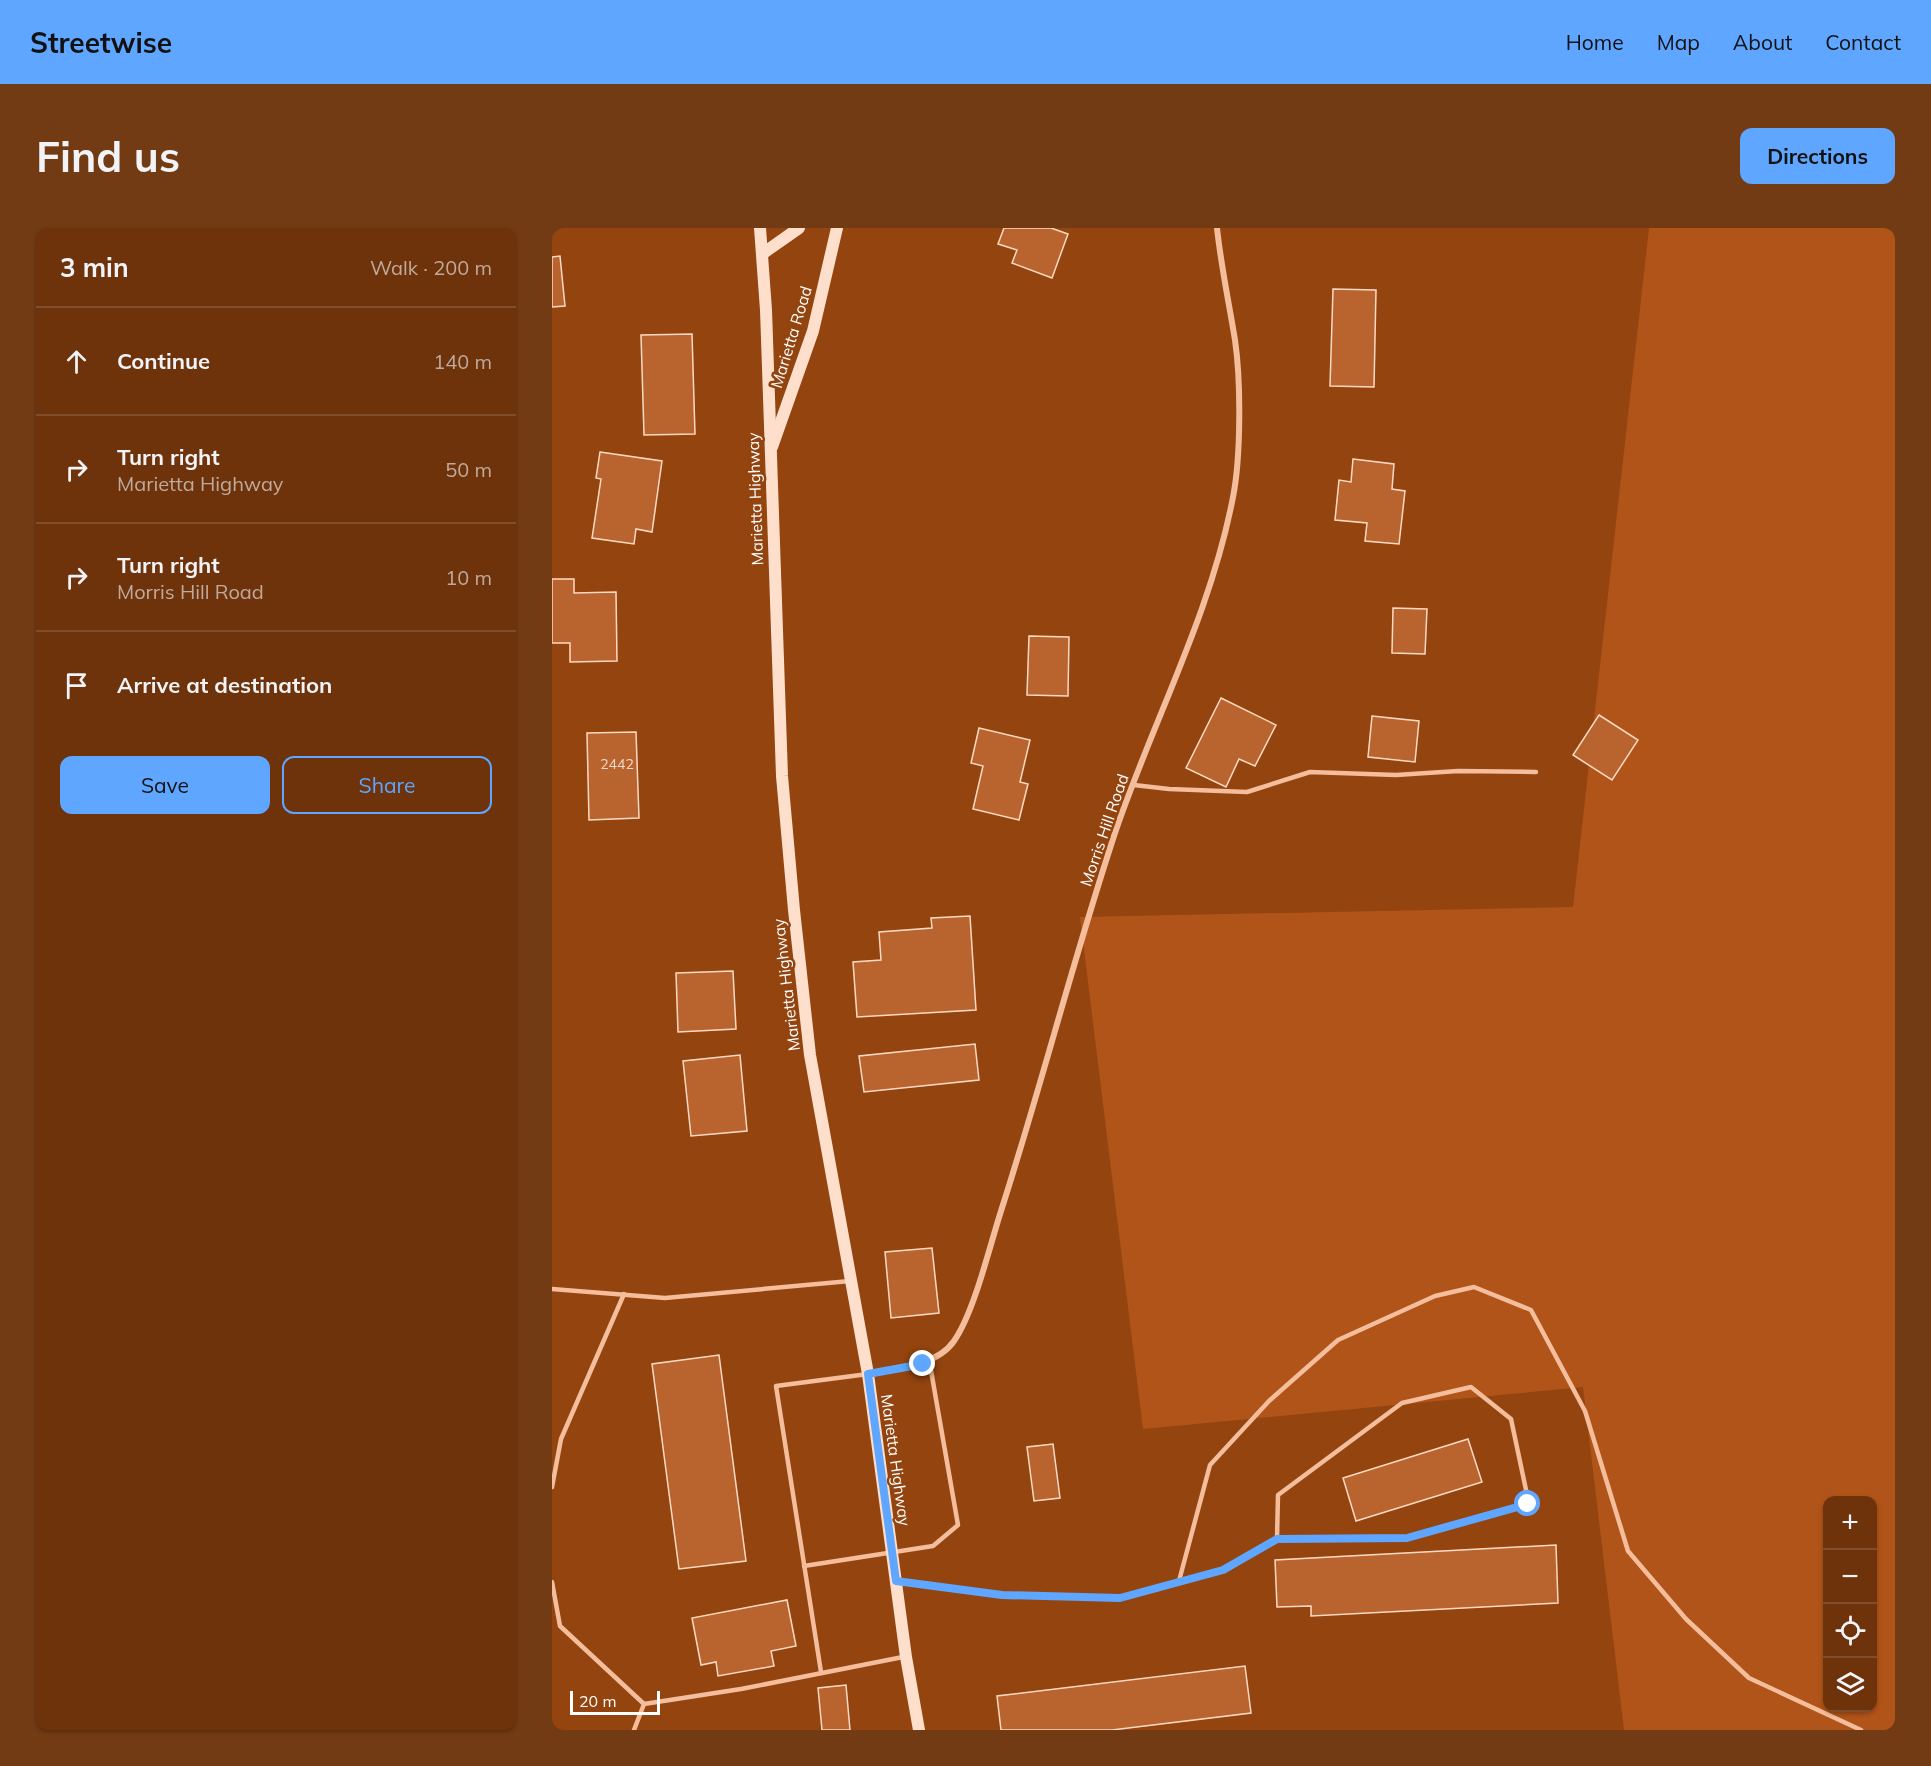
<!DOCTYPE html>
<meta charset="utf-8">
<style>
body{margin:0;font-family:Mulish,sans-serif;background:#733b14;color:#f1f3f6}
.controls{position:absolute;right:18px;bottom:18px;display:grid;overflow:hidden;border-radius:12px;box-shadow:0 2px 4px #0004}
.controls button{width:54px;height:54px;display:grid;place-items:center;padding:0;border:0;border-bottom:2px solid #804e2c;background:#6e330b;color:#f1f3f6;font:30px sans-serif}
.scale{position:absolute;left:18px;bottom:15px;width:90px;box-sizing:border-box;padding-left:6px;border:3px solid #fff;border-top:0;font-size:16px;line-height:21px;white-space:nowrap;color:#fff;-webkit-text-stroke:4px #93440f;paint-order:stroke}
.stop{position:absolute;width:18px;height:18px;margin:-14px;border:4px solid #5ea6ff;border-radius:50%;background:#fff}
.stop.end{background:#5ea6ff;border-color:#fff;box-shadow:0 2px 6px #0008}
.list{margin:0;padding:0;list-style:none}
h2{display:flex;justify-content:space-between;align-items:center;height:78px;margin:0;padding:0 24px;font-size:26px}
h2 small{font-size:20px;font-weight:400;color:#bfaa9d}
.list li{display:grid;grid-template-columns:39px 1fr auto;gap:18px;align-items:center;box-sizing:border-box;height:108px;padding:0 24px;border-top:2px solid #804e2c}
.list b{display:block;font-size:22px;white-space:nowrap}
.list p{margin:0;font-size:20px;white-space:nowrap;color:#bfaa9d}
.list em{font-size:20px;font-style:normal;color:#bfaa9d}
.actions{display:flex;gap:12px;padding:18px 24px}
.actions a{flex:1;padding:14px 0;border:2px solid #5ea6ff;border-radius:12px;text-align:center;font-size:21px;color:#5ea6ff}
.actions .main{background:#5ea6ff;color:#111}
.icon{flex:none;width:33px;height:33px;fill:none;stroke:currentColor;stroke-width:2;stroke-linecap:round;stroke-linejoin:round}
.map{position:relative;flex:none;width:1343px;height:1502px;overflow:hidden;border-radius:12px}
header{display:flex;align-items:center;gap:36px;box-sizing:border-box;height:84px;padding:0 30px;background:#5ea6ff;color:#111}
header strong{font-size:28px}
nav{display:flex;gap:33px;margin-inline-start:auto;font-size:21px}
.intro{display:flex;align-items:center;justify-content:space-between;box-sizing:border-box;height:144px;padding:0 36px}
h1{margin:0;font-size:42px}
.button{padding:15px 27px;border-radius:12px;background:#5ea6ff;color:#111;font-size:21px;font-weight:700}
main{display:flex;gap:36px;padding:0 36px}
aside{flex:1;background:#6e330b;border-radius:12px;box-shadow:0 2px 4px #0004}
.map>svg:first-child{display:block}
</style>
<header>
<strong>Streetwise</strong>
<nav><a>Home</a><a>Map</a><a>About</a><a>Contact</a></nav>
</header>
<div class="intro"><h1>Find us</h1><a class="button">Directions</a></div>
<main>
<aside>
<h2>3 min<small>Walk · 200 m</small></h2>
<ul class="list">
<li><svg class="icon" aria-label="ahead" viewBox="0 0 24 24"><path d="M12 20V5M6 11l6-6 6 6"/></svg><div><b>Continue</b></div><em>140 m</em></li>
<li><svg class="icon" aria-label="right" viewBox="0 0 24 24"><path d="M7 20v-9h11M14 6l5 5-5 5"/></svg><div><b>Turn right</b><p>Marietta Highway</p></div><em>50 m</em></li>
<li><svg class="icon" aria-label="right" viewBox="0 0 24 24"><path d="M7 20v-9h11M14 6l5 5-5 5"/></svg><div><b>Turn right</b><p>Morris Hill Road</p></div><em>10 m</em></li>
<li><svg class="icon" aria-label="arrive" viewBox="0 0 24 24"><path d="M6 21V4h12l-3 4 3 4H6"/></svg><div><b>Arrive at destination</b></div></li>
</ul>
<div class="actions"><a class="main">Save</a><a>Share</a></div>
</aside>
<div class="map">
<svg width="1343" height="1502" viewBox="0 0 1343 1502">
<rect width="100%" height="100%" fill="#93440f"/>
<path fill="#b05419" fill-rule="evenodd" d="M1097 0H1335L1343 4V1502H1072L1031 1159 591 1201 528 689 1021 679ZM1276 1272H1320V1480H1276Z"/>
<g fill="#b9642e" stroke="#fedac3" stroke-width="1.5">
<polygon points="452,0 499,0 516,6 500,50 460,35 465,22 446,16"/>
<polygon points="8,28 13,78 0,79 0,29"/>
<polygon points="781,61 824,62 822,159 778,158"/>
<polygon points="140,106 143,206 92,207 89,107"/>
<polygon points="48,224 110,233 100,304 84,301 82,316 40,310 49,251 44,250"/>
<polygon points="801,231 842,236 840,261 853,263 847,316 813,313 815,295 783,292 787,252 799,254"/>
<polygon points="0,351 22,351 22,365 64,364 65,433 18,434 18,415 0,415"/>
<polygon points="841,380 875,381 873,426 840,425"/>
<polygon points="477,408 517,409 516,468 475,467"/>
<polygon points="669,470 724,497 703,538 687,531 674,559 634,540"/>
<polygon points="1047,487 1086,512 1060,552 1021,527"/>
<polygon points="820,488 867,493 863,534 816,529"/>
<polygon points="427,500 478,512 468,554 476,556 467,592 421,581 431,538 419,535"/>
<polygon points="84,504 87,590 37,592 35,505"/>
<polygon points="418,688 424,782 305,789 301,734 329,732 327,704 380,700 379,690"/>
<polygon points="181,743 184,801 126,804 124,745"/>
<polygon points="423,816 427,852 312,864 307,828"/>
<polygon points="188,827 195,903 139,908 131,833"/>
<polygon points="380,1020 387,1085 339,1090 333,1024"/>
<polygon points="167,1127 194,1333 127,1341 100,1136"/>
<polygon points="916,1211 930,1254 804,1293 791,1250"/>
<polygon points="501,1216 508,1270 482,1273 475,1219"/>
<polygon points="1004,1317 1006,1375 759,1388 759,1378 725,1379 723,1332"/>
<polygon points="235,1372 244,1418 219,1423 222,1438 166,1448 164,1434 149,1437 140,1390"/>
<polygon points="693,1438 699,1485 560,1502 449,1502 445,1468"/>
<polygon points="294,1457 298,1502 270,1502 266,1460"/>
</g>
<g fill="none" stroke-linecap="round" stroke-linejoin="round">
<g stroke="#f4bd9b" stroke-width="4.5">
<polyline points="582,557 617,561 695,564 758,544 844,547 906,543 984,544"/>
<polyline points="0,1061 113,1070 298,1053"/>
<polyline points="0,1259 9,1211 72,1066"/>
<polyline points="252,1338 381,1318 406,1297 377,1131"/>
<polyline points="344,1353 450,1367 568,1370 671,1342 725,1311 855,1310 977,1276 959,1191 919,1159 850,1175 726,1267 725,1311"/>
<polyline points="627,1353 658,1237 717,1173 786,1112 883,1068 922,1059 979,1082 1033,1183 1076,1323 1134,1391 1197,1450 1309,1502"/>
<polyline points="0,1354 8,1398 92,1476 189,1461 351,1429"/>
<polyline points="269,1444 224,1158 316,1146"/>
<polyline points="82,1502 92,1476"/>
</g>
<path stroke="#f4bd9b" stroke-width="6" d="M316 1146C344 1141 385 1138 402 1113 422 1085 438 1017 449 983 490 856 522 728 564 602 602 491 659 385 681 269 689 229 689 153 683 112 677 75 669 38 665 0"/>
<g stroke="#fddfcb" stroke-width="12">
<polyline points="208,0 214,82 230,548 242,682 258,827 316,1146 354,1429 367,1502"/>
<polyline points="210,26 247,0"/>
<polyline points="220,219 261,103 285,0"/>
</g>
</g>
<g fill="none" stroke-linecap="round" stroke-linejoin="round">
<polyline stroke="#5ea6ff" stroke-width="8" points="371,1136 316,1146 344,1353 450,1367 568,1370 671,1342 725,1311 855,1310 976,1276"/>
</g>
<g text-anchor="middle" stroke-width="5" stroke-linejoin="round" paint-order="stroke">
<g font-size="14" fill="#eed8cb">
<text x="65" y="541">2442</text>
</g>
<g font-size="16" fill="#fff" stroke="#93440f">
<text transform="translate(239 109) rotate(-73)" y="6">Marietta Road</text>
<text transform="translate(203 271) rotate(-92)" y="6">Marietta Highway</text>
<text transform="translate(552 602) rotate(-71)" y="6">Morris Hill Road</text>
<text transform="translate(234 757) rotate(-97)" y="6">Marietta Highway</text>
<text transform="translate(344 1232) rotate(82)" y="6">Marietta Highway</text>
</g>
</g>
</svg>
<div class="controls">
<button>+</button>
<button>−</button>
<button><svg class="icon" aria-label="locate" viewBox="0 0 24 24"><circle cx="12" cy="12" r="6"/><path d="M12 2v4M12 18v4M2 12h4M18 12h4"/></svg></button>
<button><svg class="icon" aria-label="layers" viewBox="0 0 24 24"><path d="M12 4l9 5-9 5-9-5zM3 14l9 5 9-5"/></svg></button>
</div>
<div class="scale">20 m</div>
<div class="stop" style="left:976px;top:1276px"></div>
<div class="stop end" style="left:371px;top:1136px"></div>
</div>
</main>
